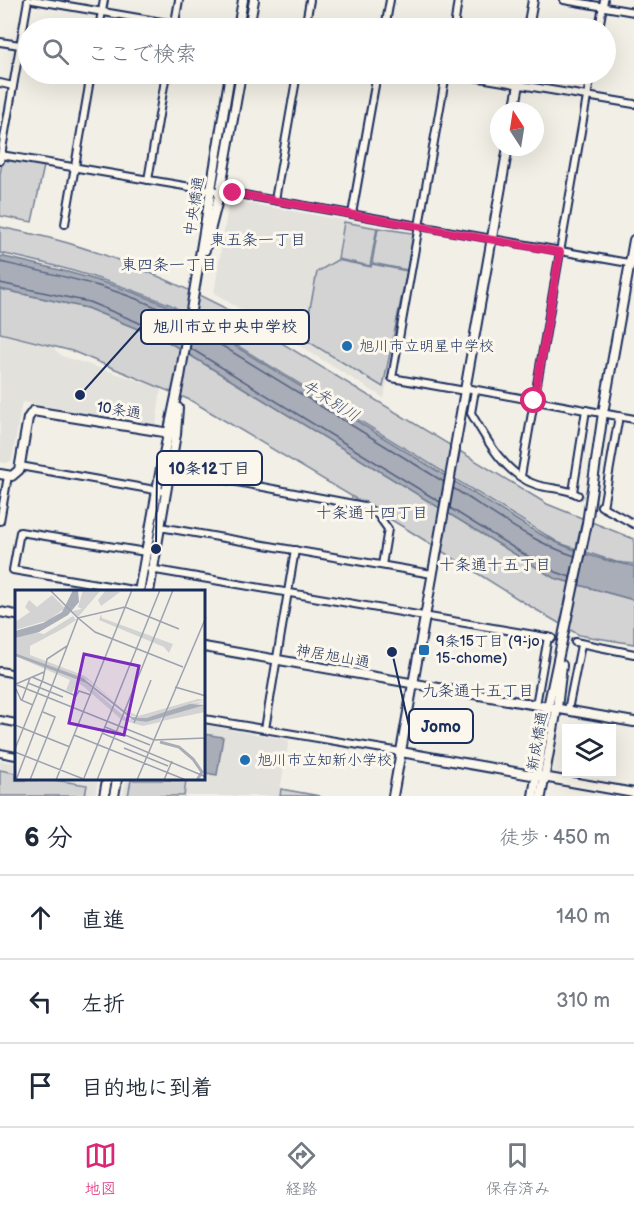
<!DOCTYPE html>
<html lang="ja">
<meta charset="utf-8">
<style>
body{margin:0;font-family:"Balsamiq Sans","Klee One",sans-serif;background:#f2f2f3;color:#1f2937}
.controls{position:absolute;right:18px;bottom:18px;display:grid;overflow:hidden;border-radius:0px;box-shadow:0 6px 24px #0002}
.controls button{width:54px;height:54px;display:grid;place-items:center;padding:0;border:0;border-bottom:2px solid #e0e1e3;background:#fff;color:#1f2937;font:30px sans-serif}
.compass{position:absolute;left:490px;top:102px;width:54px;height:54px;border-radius:50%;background:#fff;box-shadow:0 6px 24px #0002;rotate:348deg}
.stop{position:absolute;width:18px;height:18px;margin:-14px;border:4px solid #db2777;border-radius:50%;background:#fff}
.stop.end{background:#db2777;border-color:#fff;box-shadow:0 2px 6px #0008}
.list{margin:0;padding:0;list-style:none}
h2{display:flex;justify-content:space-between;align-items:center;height:78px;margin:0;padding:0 24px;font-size:26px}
h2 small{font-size:20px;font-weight:400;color:#747a83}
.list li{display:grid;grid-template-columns:39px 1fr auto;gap:18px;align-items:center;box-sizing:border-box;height:84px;padding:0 24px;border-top:2px solid #e0e1e3}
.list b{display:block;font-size:22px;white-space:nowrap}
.list em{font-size:20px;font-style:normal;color:#747a83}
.icon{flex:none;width:33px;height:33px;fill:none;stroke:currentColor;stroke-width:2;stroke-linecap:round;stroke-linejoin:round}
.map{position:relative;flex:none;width:634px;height:796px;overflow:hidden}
.search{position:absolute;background:#fff;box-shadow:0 6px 24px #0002;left:18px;right:18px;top:18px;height:66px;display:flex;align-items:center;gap:15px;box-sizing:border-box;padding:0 21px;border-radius:33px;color:#747a83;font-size:22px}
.sheet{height:330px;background:#fff}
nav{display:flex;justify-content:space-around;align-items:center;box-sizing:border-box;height:84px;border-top:2px solid #e0e1e3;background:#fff;font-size:16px;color:#747a83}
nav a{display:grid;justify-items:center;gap:3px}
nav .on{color:#db2777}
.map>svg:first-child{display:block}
</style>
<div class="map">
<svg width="634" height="796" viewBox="0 0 634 796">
<rect width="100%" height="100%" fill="#f2efe6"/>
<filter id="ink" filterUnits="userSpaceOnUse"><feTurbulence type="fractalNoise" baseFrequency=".0167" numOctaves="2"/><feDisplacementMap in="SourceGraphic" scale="12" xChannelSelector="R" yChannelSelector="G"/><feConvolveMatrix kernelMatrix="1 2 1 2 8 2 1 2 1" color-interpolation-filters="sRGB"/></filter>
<g filter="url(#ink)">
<g fill="#e2e1dc">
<polygon points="234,201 412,232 415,235 384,398 214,293 228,206"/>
<polygon points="0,334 52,347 62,356 161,388 156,425 22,402 12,460 7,463 0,462"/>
<polygon points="204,725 289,740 279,796 123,796 126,780 204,780"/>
<polygon points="0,761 16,763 16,780 98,780 95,796 0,796"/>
</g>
<g fill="#d2d3d2" stroke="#768198" stroke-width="1.5">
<polygon points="3,158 44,166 32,222 0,216 0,174"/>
<polygon points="344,222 377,228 370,266 338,259"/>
<path d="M0 227C23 232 45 236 68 243 121 259 172 281 221 306L547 504 634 539V564L616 562 559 543 171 305C115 282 59 265 0 253Z"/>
<polygon points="378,228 412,233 413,236 407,270 372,263"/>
<polygon points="337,260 371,267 372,264 407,271 383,387 304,339 317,272"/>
<polygon points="0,289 87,308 167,341 554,578 634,600 634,644 579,635 523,602 405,528 190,400 72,351 0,333"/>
<polygon points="0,770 16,773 16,780 55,780 87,785 85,796 0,796"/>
<polygon points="131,780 186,780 184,796 128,796"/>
<polygon points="281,789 320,796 280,796"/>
</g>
<g fill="#a9adb7" stroke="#707b93" stroke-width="1.5">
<path d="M0 256C60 269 119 284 175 309L533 530C564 548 598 560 634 566V600L554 578 167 341 87 308 0 289Z"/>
<polygon points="204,734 223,737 217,775 204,773"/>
</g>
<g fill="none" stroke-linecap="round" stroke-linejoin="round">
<g stroke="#546182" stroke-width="1.5">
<path d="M0 262C59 275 132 290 184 322"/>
<polyline points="0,283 89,302 135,321 180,342"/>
<polyline points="193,328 444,482"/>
<polyline points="190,348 440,502"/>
<path d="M453 488C492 512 531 542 575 556"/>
<polyline points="450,508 522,553 556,572 570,577"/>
</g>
<g stroke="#c7c9cb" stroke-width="6" stroke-dasharray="6 3" stroke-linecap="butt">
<polyline points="578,495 601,506"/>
<polyline points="552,638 575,642"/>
</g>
<defs>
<g id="minor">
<polyline points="33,0 197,28"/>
<polyline points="564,0 634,12"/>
<polyline points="99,28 104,0"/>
<polyline points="174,28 179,0"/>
<polyline points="305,28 310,0"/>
<polyline points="385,28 390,0"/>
<polyline points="454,28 458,0"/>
<polyline points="599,28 604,0"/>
<polyline points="0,42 20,45"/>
<polyline points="446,74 392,378 465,391"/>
<polyline points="456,74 634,104"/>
<polyline points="0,83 13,86"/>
<polyline points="1,155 220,192 233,193 634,264"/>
<polyline points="0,161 28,0"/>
<polyline points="148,180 166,74"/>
<polyline points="275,200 297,74"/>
<polyline points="352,214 377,74"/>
<polyline points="65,224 91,74"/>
<polyline points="466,388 634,419"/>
<path d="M475 390 471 413C486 439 506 476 537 485 550 489 566 488 578 495"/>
<polyline points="20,466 166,492"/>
<polyline points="167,469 364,506 378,515 388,529 382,565"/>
<polyline points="521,476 591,74"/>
<polyline points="573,492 586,410"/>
<polyline points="601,506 634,524"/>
<polyline points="603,507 619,416"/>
<polyline points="0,521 8,476"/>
<polyline points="160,527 432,574"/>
<polyline points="150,569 552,638"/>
<polyline points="139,591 13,570 20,532 146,552"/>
<polyline points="575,642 634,654"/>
<polyline points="0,671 16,674"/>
<polyline points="536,705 548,637"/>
<polyline points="568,710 581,645"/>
<polyline points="204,719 401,752"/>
<polyline points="0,720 16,723"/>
<polyline points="265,729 295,550"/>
<polyline points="0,753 16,756"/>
</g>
<g id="tertiary">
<polyline points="238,28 243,0"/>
<polyline points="249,28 254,0"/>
<polyline points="528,28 533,0"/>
<polyline points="514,111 521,74"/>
<polyline points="205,250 220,192 241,74"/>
<polyline points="455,447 508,147"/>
<polyline points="0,474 12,476 19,470 28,418 33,411 176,434"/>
<polyline points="139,592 161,468 180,377 230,74"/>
<polyline points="149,592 176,434 178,408"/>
<polyline points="0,612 16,615"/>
<polyline points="204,647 634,722"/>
<polyline points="401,752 634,793"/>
<polyline points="104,796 107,780"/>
<polyline points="114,796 117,780"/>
<polyline points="393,796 455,449"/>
<polyline points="533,796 548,707 587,523 603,413 634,240"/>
<polyline points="541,796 557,708 562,665"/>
</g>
</defs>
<use href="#minor" stroke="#1b2f5e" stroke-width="10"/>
<use href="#tertiary" stroke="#1b2f5e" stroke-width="12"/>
<use href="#minor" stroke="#fbf7ec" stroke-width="6"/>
<use href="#tertiary" stroke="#fbf7ec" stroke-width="8"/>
</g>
</g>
<g fill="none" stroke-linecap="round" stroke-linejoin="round" filter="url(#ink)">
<polyline stroke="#db2777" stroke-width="8" points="233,193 560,252 534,401"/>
</g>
<g fill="#1f6fb2" stroke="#fbf7ec" stroke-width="2">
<circle cx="347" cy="346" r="6"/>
<rect x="418" y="644" width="12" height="12" rx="3"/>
<circle cx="245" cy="760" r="6"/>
</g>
<g text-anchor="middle" stroke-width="6" stroke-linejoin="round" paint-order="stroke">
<g font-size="15" fill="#1b2f5e" stroke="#fbf7ec">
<text transform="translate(194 206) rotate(-81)" y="5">中央橋通</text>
<text transform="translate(119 410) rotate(9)" y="5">10条通</text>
<text transform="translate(333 656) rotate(10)" y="5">神居旭山通</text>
<text transform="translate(537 741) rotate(-80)" y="5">新成橋通</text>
</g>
<g font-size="15" fill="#1b2f5e" stroke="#fbf7ec" text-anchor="start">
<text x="359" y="351">旭川市立明星中学校</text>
<text x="436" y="646">9条15丁目 (9-jo<tspan x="436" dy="17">15-chome)</tspan></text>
<text x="257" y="765">旭川市立知新小学校</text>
</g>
<g font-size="16" fill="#1b2f5e" stroke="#fbf7ec">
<text x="258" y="245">東五条一丁目</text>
<text x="169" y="270">東四条一丁目</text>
<text x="372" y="518">十条通十四丁目</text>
<text x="495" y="570">十条通十五丁目</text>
<text x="478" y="696">九条通十五丁目</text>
</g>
<g font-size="16" font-style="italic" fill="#465579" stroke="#fbf7ec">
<text transform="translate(331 400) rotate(32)" y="6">牛朱別川</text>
</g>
</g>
<g transform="translate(15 590)">
<rect width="190" height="190" fill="#f2efe6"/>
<path d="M68 0H86L63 27 57 21 67 19 63 17ZM91 0 105 2 86 16 83 10ZM37 5 50 18 34 30 0 40V32L15 22 10 17 14 10 22 17ZM86 24 87 28 158 54 154 63 149 57 84 30ZM58 26 61 30 49 38 15 56V65L70 86 107 118 123 126 183 109 190 110 175 113 190 112 130 128 117 126 74 91 0 63V48L20 42 29 44ZM0 66 71 93 111 128 131 132 147 126 145 132 128 136 107 130 68 96 62 93 57 103 51 100 55 90ZM190 115V122L147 131 150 125Z" fill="#d2d3d2"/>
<path d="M58 0H63L64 12 53 25 24 42 0 48V41L28 33 47 22ZM0 63 68 88 117 127 131 128 175 114 190 115 131 132 118 130 71 93 0 66Z" fill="#a9adb7"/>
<path fill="none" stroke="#a9adb7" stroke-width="3" d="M145 152 164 157 178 169 187 182 182 190"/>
<path fill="none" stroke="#9ca2b0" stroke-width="1.5" d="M35 0 63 28 110 17 164 39M17 87 61 106 64 101 76 105M13 93 48 107M1 94 29 82M2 95 139 150M160 97 191 106M1 99 6 110 18 115M7 110 15 88M100 112 145 0M119 133 136 90M0 135 55 157M90 137 135 155M87 143 191 187M59 145 171 190M139 150 191 148M109 158 153 176M0 159 28 89 32 69 52 56M0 162 71 190M69 188 100 112M1 190 63 28 80 42 168 77M15 190 40 127 28 122M41 190 117 0M82 190 158 0M122 190 191 27M149 190 157 171"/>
<path fill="#7b2cbf" fill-opacity="0.15" stroke="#7b2cbf" stroke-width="3" d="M69 64 124 76 109 145 54 133Z"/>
<rect width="190" height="190" fill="none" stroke="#1b2f5e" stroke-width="3"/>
</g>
<path fill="none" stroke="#1b2f5e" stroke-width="2" d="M80 395L141 327M156 549L157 468M392 652L409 726"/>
<g fill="#1b2f5e" stroke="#fbf7ec" stroke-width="2">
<circle cx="80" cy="395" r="6"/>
<circle cx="156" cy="549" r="6"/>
<circle cx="392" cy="652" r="6"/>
</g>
<g fill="#fbf7ec" stroke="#1b2f5e" stroke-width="2">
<rect x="141" y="310" width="168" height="34" rx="6"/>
<rect x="157" y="451" width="105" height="34" rx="6"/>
<rect x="409" y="709" width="64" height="34" rx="6"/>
</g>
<g font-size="16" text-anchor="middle" font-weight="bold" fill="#1b2f5e">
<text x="225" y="332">旭川市立中央中学校</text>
<text x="209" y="474">10条12丁目</text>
<text x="441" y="732">Jomo</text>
</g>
</svg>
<div class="controls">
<button><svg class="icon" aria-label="layers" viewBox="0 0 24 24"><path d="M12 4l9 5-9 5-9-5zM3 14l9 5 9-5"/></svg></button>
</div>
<svg class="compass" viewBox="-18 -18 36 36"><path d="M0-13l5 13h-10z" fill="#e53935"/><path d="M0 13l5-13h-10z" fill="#747a83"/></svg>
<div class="stop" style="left:534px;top:401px"></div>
<div class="stop end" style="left:233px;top:193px"></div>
<div class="search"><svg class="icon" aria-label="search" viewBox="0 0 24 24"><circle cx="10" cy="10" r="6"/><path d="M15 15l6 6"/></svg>ここで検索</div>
</div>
<section class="sheet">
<h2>6 分<small>徒歩 · 450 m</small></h2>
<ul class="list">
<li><svg class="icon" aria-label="ahead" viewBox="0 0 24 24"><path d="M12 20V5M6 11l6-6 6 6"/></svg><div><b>直進</b></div><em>140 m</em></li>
<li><svg class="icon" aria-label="left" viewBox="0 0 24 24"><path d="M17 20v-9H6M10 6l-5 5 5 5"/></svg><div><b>左折</b></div><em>310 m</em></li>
<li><svg class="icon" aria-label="arrive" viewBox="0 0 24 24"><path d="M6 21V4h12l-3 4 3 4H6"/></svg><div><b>目的地に到着</b></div></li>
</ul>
</section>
<nav>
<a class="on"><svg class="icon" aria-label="map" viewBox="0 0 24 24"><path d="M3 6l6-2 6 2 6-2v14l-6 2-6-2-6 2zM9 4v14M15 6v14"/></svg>地図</a>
<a><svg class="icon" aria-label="directions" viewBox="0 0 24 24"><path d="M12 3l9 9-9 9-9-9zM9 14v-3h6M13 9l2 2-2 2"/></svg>経路</a>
<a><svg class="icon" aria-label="saved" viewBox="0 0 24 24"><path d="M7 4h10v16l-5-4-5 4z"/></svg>保存済み</a>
</nav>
